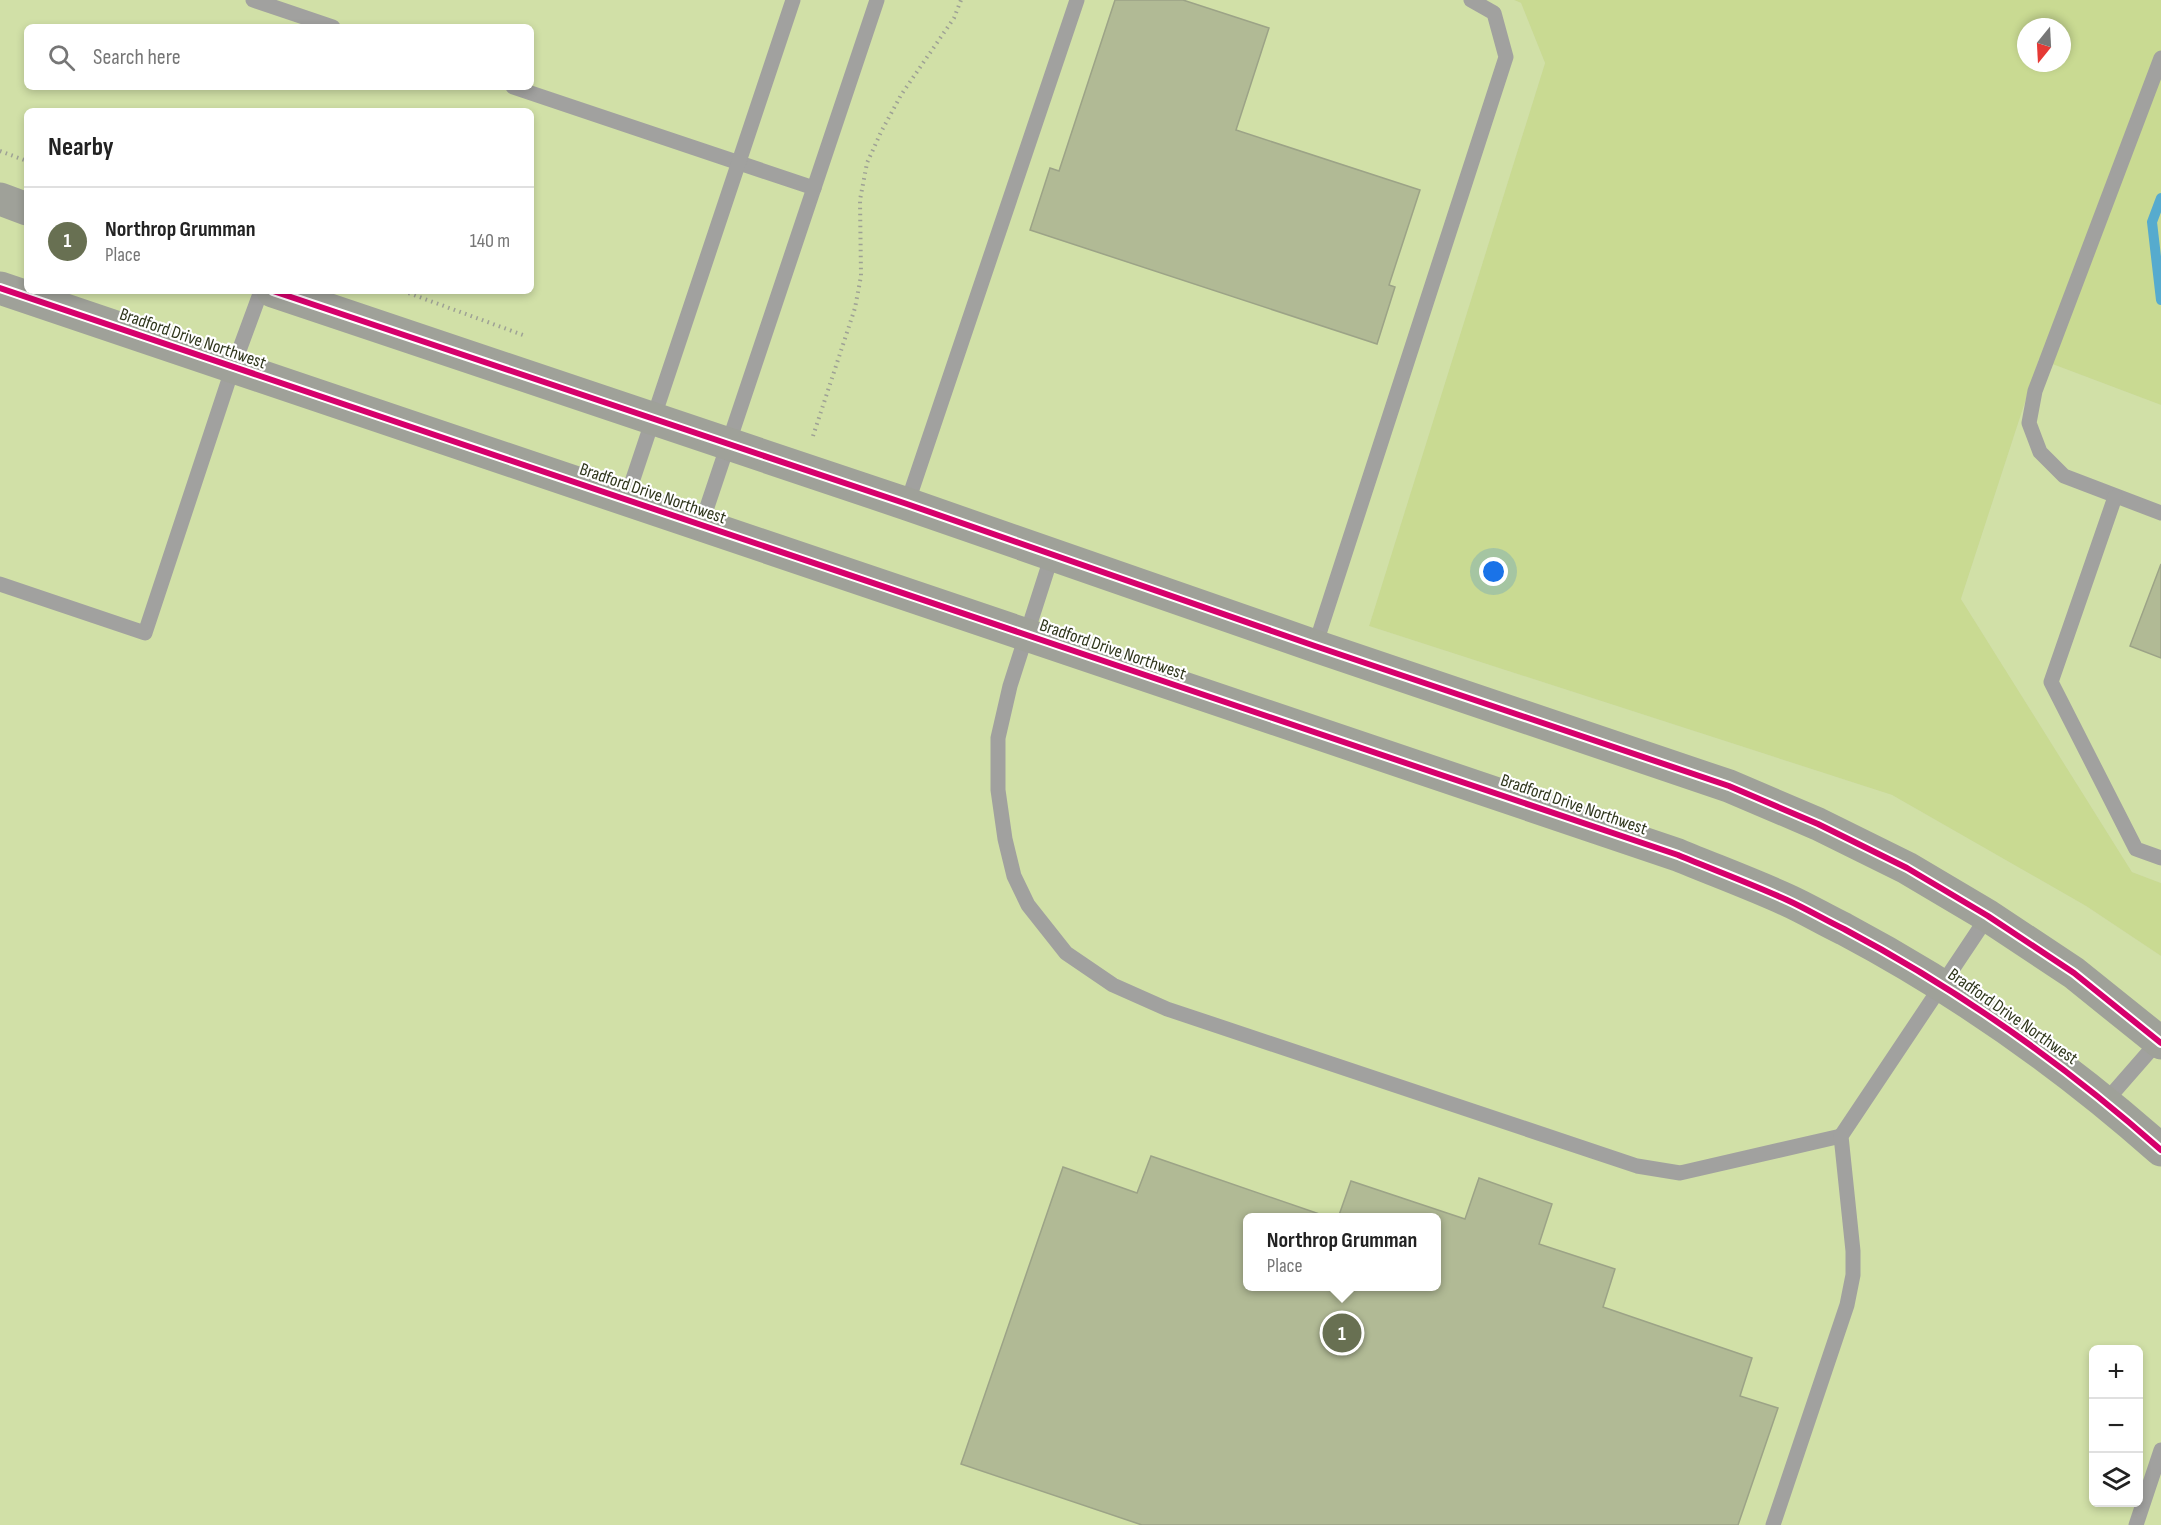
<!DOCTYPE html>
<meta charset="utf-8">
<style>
body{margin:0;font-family:"Sofia Sans Condensed",sans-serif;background:#f6f6f6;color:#222}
.controls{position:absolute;right:18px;bottom:18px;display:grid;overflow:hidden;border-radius:9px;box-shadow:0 3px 9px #0003}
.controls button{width:54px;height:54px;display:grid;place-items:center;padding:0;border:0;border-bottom:2px solid #e0e0e0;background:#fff;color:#222;font:30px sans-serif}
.compass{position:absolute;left:2017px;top:18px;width:54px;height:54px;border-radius:50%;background:#fff;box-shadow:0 3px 9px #0003;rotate:198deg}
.you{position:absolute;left:1494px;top:572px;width:21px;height:21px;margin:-15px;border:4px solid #fff;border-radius:50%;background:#1a73e8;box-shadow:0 0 0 9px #1a73e833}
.badge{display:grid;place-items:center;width:39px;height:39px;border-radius:50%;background:#687052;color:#fff;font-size:20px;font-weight:700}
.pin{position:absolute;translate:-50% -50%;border:3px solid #fff;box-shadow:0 2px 6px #0006}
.popup{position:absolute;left:1243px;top:1213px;width:198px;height:78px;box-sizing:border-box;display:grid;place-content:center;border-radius:9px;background:#fff;filter:drop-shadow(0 2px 4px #0005);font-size:20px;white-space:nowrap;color:#767676}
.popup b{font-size:22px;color:#222}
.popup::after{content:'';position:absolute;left:50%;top:100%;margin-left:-12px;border:12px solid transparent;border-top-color:#fff}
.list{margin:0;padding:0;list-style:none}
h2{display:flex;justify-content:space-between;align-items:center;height:78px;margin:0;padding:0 24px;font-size:26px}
h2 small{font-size:20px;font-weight:400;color:#767676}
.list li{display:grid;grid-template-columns:39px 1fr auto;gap:18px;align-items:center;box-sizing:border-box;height:108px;padding:0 24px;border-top:2px solid #e0e0e0}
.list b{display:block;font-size:22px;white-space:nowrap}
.list p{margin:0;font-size:20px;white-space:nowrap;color:#767676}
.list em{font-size:20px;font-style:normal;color:#767676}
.icon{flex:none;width:33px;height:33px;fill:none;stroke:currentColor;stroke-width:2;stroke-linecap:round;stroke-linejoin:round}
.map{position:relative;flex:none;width:2161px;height:1525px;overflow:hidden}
.search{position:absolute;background:#fff;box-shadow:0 3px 9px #0003;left:24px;top:24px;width:510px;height:66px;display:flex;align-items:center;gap:15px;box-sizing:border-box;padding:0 21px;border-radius:9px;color:#767676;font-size:22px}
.panel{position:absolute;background:#fff;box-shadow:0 3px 9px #0003;left:24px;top:108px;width:510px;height:186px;border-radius:9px}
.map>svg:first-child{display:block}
</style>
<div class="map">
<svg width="2161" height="1525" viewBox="0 0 2161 1525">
<rect width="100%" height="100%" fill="#d4ddb9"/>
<g fill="#d1e0a7" fill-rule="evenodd">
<path d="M0 0H1514L1521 3 1545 63 1369 626 1892 795 2086 906 2161 956V1525H0ZM27 27H531V87H27ZM27 111H531V291H27ZM1248 1218H1436V1286H1248ZM2094 1350H2138V1502H2094Z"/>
<polygon points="2039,359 2161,405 2161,883 2132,872 1961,599"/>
</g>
<path fill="#c9da92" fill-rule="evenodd" d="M1514 0H2161V405L2039 359 1961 599 2132 872 2161 883V956L2086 906 1892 795 1369 626 1545 63 1521 3ZM2026 27H2062V63H2026Z"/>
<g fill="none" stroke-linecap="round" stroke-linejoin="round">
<polyline stroke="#56abce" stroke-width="10" points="2161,198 2152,222 2161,300"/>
</g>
<g fill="#b1ba95" stroke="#9ca387" stroke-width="1.5">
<polygon points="1115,0 1183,0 1269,28 1236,130 1420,190 1389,285 1395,287 1377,344 1030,230 1050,168 1059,171"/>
<polygon points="2161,564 2161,658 2130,646"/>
<polygon points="1151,1156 1331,1218 1248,1218 1248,1286 1436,1286 1436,1218 1338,1218 1351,1181 1465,1219 1479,1178 1552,1204 1539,1244 1615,1269 1603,1307 1752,1358 1740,1396 1778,1408 1738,1525 1142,1525 961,1464 1063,1167 1137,1193"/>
</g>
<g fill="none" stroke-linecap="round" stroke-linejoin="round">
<g stroke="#9ea195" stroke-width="4" stroke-dasharray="1.5 4.5" stroke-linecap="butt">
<polyline points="0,151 27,161"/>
<polyline points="403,291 523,335"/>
<polyline points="813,436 855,308 861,276 860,200 867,163 881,132 901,95 954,18 961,0"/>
</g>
<g stroke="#a1a19f" stroke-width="15">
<polyline points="253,0 333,27"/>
<polyline points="2161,58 2035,391 2029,423 2040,452 2064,476 2161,513"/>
<polyline points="513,87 814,188"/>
<polyline points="2115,497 2051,682 2136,849 2161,858"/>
<polyline points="626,500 793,0"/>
<polyline points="907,504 1077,0"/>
<polyline points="701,525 877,0"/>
<polyline points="1052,555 1010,686 998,738 998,790 1005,839 1014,876 1028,905 1066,953 1113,985 1167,1009 1637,1166 1680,1173 1841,1136"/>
<polyline points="0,584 145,633 233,367 261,291"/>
<polyline points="1315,646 1506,57 1494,13 1471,0"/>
<polyline points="2106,1101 2161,1038"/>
<polyline points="1773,1525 1847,1305 1853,1275 1853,1251 1841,1136 1988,916"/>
<polyline points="2136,1525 2161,1450"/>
</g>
<g stroke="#9fa199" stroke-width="33">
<polyline points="0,199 27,209"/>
<path d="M0 288 1678 855C1714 870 1752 884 1787 900 1807 909 1825 920 1844 929 1959 990 2064 1064 2161 1150"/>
<polyline points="273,291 907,504 1315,646 1729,786 1818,824 1907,868 1988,916 2074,973 2161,1043"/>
</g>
<defs>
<g id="cycleway">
<path d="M0 288 1678 855C1714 870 1752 884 1787 900 1807 909 1825 920 1844 929 1959 990 2064 1064 2161 1150"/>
<polyline points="273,291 907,504 1315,646 1729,786 1818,824 1907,868 1988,916 2074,973 2161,1043"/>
</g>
</defs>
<use href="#cycleway" stroke="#fff" stroke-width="10"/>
<use href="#cycleway" stroke="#d6006c" stroke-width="6"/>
</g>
<g text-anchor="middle" stroke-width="4.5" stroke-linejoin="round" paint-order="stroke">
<g font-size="18" fill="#2e351b" stroke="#fff">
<text transform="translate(193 338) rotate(19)" y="6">Bradford Drive Northwest</text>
<text transform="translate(653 493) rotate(19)" y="6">Bradford Drive Northwest</text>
<text transform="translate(1113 649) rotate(19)" y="6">Bradford Drive Northwest</text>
<text transform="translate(1574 804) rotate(19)" y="6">Bradford Drive Northwest</text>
<text transform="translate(2013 1016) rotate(35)" y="6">Bradford Drive Northwest</text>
</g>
</g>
</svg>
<div class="controls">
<button>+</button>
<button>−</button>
<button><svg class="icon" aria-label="layers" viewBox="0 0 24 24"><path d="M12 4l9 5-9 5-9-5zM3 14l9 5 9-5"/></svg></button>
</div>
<svg class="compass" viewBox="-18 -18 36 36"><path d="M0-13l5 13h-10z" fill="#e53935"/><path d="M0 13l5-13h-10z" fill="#767676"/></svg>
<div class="you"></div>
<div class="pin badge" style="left:1342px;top:1333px">1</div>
<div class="popup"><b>Northrop Grumman</b>Place</div>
<div class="search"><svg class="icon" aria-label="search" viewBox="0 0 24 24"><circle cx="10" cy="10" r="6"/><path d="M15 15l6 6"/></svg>Search here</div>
<section class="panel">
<h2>Nearby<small></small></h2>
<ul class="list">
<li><span class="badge">1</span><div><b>Northrop Grumman</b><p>Place</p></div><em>140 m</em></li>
</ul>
</section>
</div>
